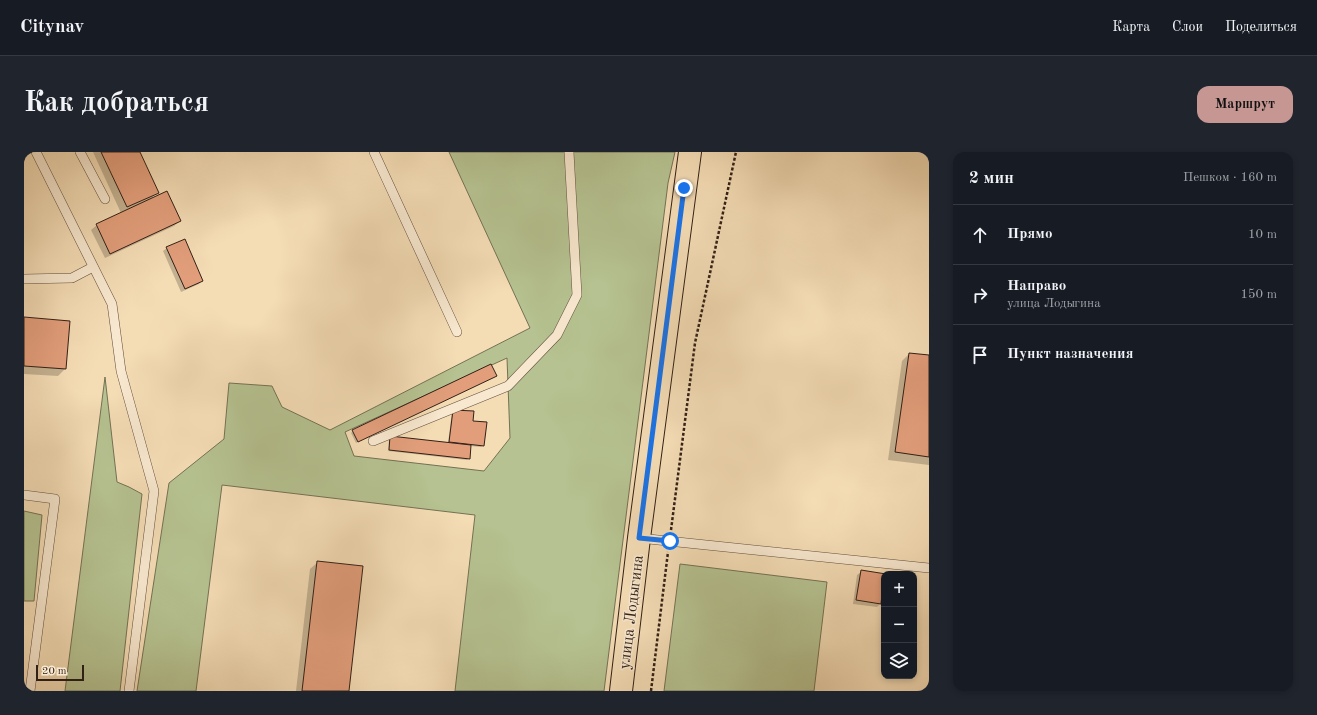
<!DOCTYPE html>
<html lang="ru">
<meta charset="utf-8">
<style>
body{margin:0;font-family:"Old Standard TT",serif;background:#20242c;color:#f1f3f6}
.controls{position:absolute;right:12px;bottom:12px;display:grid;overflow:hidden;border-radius:8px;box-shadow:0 2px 6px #0003}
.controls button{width:36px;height:36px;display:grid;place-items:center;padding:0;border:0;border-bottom:1px solid #363941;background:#171b24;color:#f1f3f6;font:20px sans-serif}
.scale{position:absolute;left:12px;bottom:10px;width:48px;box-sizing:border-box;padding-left:4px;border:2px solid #322017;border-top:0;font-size:11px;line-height:14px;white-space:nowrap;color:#322017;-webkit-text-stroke:3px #f8e8cf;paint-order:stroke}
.stop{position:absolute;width:12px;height:12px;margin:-9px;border:3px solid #1a73e8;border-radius:50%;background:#fff}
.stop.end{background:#1a73e8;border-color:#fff;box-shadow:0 1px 4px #0008}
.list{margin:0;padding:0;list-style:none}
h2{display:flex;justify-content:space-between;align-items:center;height:52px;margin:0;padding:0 16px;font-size:17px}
h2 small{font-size:13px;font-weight:400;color:#9ea1a6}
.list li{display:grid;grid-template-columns:26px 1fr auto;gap:12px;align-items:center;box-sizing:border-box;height:60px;padding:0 16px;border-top:1px solid #363941}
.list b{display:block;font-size:15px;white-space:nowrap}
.list p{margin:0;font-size:13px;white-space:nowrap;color:#9ea1a6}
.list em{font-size:13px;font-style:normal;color:#9ea1a6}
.icon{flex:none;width:22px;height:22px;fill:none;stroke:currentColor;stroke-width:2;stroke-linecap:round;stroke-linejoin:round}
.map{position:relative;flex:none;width:905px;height:539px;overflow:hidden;border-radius:12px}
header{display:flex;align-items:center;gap:24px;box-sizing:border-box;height:56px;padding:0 20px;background:#171b24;border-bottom:1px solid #363941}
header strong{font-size:19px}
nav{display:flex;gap:22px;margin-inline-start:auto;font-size:14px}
.intro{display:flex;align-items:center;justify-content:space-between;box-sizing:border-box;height:96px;padding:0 24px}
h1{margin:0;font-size:28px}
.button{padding:10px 18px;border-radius:12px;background:#c59692;color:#111;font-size:14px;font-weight:700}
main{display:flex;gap:24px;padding:0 24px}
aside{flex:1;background:#171b24;border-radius:12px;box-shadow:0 2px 6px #0003}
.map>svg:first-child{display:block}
</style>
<header>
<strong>Citynav</strong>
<nav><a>Карта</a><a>Слои</a><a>Поделиться</a></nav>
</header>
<div class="intro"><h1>Как добраться</h1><a class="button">Маршрут</a></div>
<main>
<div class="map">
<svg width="905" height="539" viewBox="0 0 905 539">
<rect width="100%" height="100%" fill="#f4dcb5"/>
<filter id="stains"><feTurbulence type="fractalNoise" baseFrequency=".005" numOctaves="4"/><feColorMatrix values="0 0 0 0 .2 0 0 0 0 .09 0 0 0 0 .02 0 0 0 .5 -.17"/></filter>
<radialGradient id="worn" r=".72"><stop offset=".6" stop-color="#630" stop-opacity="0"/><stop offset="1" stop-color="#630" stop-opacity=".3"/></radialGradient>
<g fill="#b6c291" stroke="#747154" fill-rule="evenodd">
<path d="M425 0H651L644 31 580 539H431L451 363 198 333 172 539H113L145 331 200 287 205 231 248 234 258 255 306 278 506 176ZM483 206 486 286 460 319 330 304 321 280Z"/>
<polygon points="81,225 93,330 105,335 118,342 96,539 41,539"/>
<polygon points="0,359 18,363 10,449 0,449"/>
<polygon points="656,412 803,430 790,539 640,539"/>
</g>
<g fill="#0003">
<polygon points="69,0 115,0 133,40 126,48 156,69 150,74 81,106 67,78 73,73 97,61"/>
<polygon points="143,96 178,128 175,132 157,140 139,99"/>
<polygon points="0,166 45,170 41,217 34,224 0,222"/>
<polygon points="885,202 905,204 905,313 864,308 878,209"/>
<polygon points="472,224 332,291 327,281 329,279"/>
<polygon points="428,260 448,269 459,293 457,295 446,294 445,306 443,308 364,299 365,287 367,285 424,291"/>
<polygon points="294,410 324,539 272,539 286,417"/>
<polygon points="837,420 860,423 856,452 853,455 829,452 833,423"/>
</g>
<g fill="#e29e7b" stroke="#322017">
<polygon points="77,0 116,0 135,41 103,55"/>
<polygon points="143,39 157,69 86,102 72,72"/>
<polygon points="161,87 179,129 161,137 142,95"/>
<polygon points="0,165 46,169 42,217 0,214"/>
<polygon points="885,201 905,203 905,305 871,300"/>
<polygon points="467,212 473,224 334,290 328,278"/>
<polygon points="429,258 450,259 449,269 463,270 460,294 425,290"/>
<polygon points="366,284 447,293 446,307 365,298"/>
<polygon points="293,409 339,414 325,539 278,539"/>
<polygon points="837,418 862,422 860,422 857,452 832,448"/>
</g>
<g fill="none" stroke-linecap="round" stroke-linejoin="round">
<defs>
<g id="lane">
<polyline points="12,0 88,152 97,219 130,339 105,539"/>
<polyline points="56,0 81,47"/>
<polyline points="350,0 433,180"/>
<polyline points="0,127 48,126 69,115"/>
<polyline points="349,289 484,234 533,183 553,143 545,0"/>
<polyline points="0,343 31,347 6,539"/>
<polyline points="615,386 905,416"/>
</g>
<polyline id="primary" points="597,539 615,386 666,0"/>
</defs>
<use href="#lane" stroke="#624f3e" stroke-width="10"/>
<use href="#primary" stroke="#322017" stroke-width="24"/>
<g stroke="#322017" stroke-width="2.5" stroke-dasharray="3 2" stroke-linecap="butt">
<polyline points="647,378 671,191 712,0"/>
<polyline points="627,539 644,400"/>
</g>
<use href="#lane" stroke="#f8e8cf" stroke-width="9"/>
<use href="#primary" stroke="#f4dcb5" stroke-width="22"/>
</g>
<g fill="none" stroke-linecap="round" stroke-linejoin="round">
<polyline stroke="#1a73e8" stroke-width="5" points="646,389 615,386 660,36"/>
</g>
<g text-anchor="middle" stroke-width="3" stroke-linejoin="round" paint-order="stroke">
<g font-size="16" fill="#322017" stroke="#f8e8cf">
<text transform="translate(606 460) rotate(-83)" y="6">улица Лодыгина</text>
</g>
</g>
<rect width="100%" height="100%" filter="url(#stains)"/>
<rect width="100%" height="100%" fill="url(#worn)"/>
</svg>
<div class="controls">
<button>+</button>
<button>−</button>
<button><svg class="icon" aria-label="layers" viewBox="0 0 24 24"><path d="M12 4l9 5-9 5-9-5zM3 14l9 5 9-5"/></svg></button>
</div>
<div class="scale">20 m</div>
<div class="stop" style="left:646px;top:389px"></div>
<div class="stop end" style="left:660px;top:36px"></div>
</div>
<aside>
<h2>2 мин<small>Пешком · 160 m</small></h2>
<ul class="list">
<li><svg class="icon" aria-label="ahead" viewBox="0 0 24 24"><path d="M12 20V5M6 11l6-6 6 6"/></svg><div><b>Прямо</b></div><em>10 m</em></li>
<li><svg class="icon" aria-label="right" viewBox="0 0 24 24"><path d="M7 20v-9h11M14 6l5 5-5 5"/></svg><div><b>Направо</b><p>улица Лодыгина</p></div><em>150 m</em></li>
<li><svg class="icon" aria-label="arrive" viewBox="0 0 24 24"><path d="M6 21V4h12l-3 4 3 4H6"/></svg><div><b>Пункт назначения</b></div></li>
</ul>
</aside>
</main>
